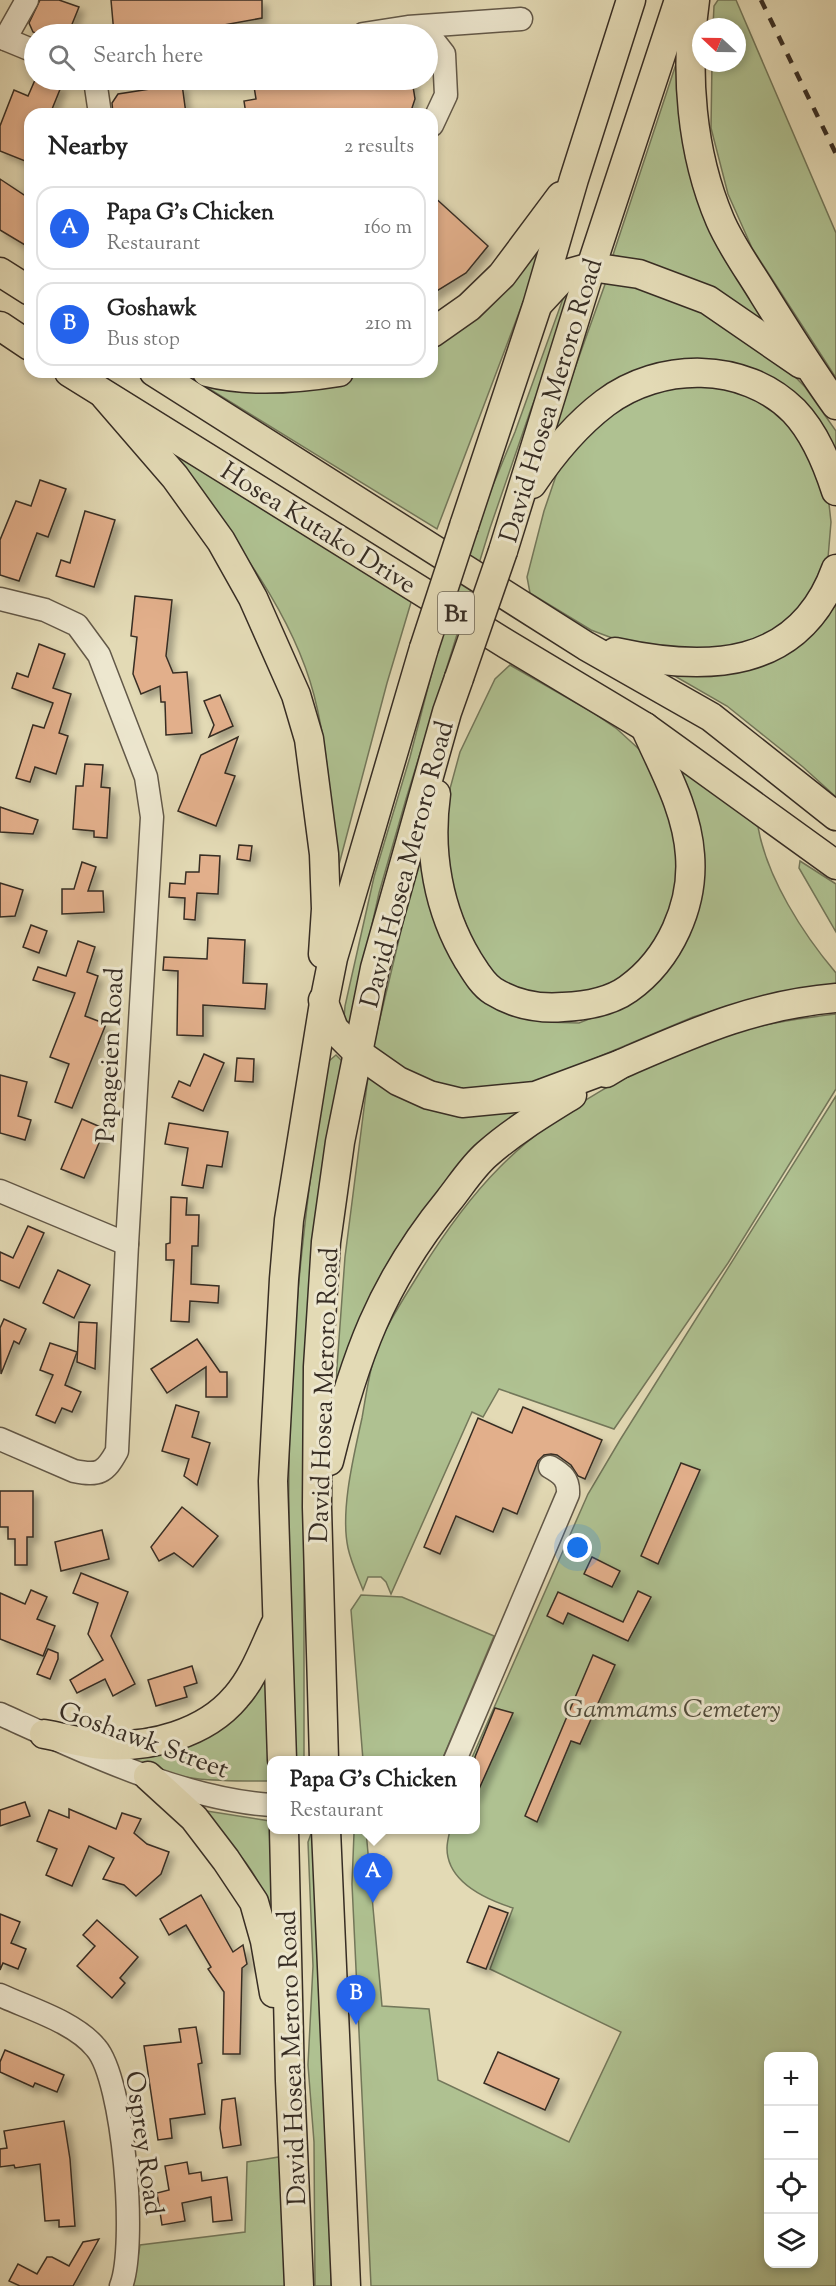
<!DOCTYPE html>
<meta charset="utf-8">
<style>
body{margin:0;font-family:"Sorts Mill Goudy",serif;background:#f6f6f6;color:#222}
.controls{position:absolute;right:18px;bottom:18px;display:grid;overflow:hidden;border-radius:12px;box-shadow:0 3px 9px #0003}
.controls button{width:54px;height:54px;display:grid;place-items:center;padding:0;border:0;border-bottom:2px solid #e0e0e0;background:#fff;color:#222;font:30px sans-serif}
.compass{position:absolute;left:692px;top:18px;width:54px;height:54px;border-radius:50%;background:#fff;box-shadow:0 3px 9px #0003;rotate:292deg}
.you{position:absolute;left:578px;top:1548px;width:21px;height:21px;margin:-15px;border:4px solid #fff;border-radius:50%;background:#1a73e8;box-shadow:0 0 0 9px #1a73e833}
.badge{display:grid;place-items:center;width:39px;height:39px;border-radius:50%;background:#2563eb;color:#fff;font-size:20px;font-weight:700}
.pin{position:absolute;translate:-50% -50px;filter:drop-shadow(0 2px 3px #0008)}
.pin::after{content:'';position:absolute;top:32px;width:21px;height:18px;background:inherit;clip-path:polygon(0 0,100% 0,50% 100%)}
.popup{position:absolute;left:267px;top:1756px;width:213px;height:78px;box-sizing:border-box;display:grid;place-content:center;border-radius:12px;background:#fff;filter:drop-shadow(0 2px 4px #0005);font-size:20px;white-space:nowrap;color:#767676}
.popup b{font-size:22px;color:#222}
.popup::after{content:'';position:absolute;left:50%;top:100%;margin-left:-12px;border:12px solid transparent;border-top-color:#fff}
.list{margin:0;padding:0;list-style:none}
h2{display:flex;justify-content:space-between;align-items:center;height:78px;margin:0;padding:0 24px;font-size:26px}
h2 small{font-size:20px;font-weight:400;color:#767676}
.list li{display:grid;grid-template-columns:39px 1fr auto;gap:18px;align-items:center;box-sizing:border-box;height:84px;margin:0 12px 12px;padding:0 12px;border:2px solid #e0e0e0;border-radius:18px}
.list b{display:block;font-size:22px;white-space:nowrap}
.list p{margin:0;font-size:20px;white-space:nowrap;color:#767676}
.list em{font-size:20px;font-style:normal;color:#767676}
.icon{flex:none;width:33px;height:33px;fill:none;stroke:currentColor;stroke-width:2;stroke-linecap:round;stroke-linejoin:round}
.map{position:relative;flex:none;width:836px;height:2286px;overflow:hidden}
.search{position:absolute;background:#fff;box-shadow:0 3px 9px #0003;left:24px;top:24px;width:414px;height:66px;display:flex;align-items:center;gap:15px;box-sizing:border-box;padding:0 21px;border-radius:33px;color:#767676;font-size:22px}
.panel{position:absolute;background:#fff;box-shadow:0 3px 9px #0003;left:24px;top:108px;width:414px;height:270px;border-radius:18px}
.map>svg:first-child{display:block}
</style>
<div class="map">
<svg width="836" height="2286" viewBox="0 0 836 2286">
<defs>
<filter id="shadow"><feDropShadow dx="5.5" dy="5.5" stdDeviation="3" flood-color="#0004"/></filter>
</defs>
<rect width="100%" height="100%" fill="#e3dab5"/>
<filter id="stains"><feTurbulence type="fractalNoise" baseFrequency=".00333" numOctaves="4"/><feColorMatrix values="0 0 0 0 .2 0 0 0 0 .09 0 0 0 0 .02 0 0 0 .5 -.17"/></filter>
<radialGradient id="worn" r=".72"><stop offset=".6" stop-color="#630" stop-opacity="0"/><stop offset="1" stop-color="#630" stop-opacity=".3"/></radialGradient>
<g fill="#afc191" stroke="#73775a" stroke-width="1.5" fill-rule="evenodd">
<polygon points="718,0 736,0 836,233 836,378 752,248 728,194 711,128 712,63 737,63 737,27 713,27 714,6"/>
<polygon points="679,55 680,111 778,335 643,263 613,255"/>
<polygon points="545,244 437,529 195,380 220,383 352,375 359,372 432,372 432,338"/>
<polygon points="608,276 695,304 775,356 805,387 836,431 836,463 834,458 709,362 547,446"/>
<polygon points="574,279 553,353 531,409 490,528 406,799 379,893 350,1024 348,1027 344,1018 345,1006 374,877 410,757 440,641 491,490 515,432 565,293"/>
<polygon points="679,381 761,396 805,441 828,495 831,522 828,558 818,588 774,634 710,653 628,644 591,630 530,593 527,577 544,511 560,464 601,417"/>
<path d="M163 447 412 599 387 683 336 876C331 813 330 758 314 695 290 603 220 521 163 447Z"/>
<polygon points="836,590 836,797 803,767 727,706 666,671 723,667"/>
<polygon points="510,665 592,712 617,729 641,751 654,770 678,837 679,900 639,967 616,983 587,997 532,999 484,969 446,875 448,796 460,752 495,679"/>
<path d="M672 758 758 827C767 878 803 934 836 973V986L807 989 745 1001 693 1017 525 1088 461 1093 371 1056 424 835 426 864 517 1015 543 1022 579 1023 617 1008 691 923 703 886 701 834Z"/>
<polygon points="800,861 836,884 836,932 799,868"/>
<path d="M836 1014V1089L728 1263 614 1429 499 1389 483 1417 472 1412 391 1594 386 1582 381 1577H368L363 1590C358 1577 351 1562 348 1548 340 1510 354 1455 362 1418 366 1396 369 1372 376 1351 385 1326 406 1295 420 1272 443 1235 469 1198 500 1167 553 1113 644 1061 716 1038 755 1025 795 1019 836 1014Z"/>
<path d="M336 1055 344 1063 307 1401 304 1585V1760H296C293 1647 286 1533 290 1420 293 1307 308 1196 322 1085L329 1061Z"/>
<polygon points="368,1077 544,1102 495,1137 335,1394 345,1257"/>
<path d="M836 1096V2286H371L352 1884 354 1833 366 1831 382 2006 429 2009 438 2080 569 2142 621 2032 490 1969 513 1908C485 1899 447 1882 447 1848 447 1842 449 1835 450 1830H475V1760H471L588 1494 620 1440ZM768 2056H814V2264H768Z"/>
<polygon points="361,1595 402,1597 494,1636 442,1760 363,1760 351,1610"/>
<path d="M266 1678 271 1781C224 1781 171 1783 130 1757Z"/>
<path d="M194 1809 270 1821 277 1928C271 1913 266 1898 259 1884 244 1854 218 1832 194 1809Z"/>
<polygon points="312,1831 315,1831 330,2170 331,2286 315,2286 314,2142 308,2065 313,1966 308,1842"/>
<polygon points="285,2156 287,2286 133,2286 140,2245 245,2232 247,2162"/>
</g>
<g fill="#e2af8b" stroke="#372d24" stroke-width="1.5" filter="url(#shadow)">
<polygon points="40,0 59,0 79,7 68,34 38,34 33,32 29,23"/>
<polygon points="111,0 262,0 262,18 174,34 114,34"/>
<polygon points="35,80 43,80 61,87 50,114 30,114 30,163 0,151 0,126 14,90 28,96"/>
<polygon points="253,80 412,80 415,99 410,114 246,114 244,101 256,99"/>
<polygon points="182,84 186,114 113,114 112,103 118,94"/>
<polygon points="0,179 30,199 30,248 0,230"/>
<polygon points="432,195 488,246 466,273 432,294"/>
<polygon points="40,480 66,489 48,537 37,533 19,581 0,575 0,540 16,501 31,506"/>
<polygon points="85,511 115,520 94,587 56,576 61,560 70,563"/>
<polygon points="135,596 172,600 166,656 173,673 187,672 192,733 166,735 165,702 161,702 160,686 141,694 133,674 137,637 131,636"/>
<polygon points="39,644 65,654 53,688 71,694 59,733 68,736 56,774 35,767 30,782 16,778 33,725 44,728 53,703 12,688 17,673 28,677"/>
<polygon points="220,695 233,726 209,737 214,725 204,701"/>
<polygon points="238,737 225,773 235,776 216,826 178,811 201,755"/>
<polygon points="85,764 103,765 101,787 110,788 107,838 94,837 94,831 73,829 76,786 83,786"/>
<polygon points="0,807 38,820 33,834 0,832"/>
<polygon points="239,845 252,846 250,861 237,859"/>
<polygon points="200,855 220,856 218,894 197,893 195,920 184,919 185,898 169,897 170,883 185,884 186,872 199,872"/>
<polygon points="82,862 96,867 88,891 103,891 104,912 62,914 62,889 74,889"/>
<polygon points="0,883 23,890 15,916 0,917"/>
<polygon points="31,925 47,931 39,953 23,947"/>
<polygon points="208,938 245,940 243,983 267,984 265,1009 203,1005 203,1036 177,1035 178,971 163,970 164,957 207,959"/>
<polygon points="78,941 95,947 87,972 98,976 85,1016 106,1024 72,1108 55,1102 69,1064 50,1057 75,993 33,980 38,967 66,976"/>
<polygon points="204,1054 224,1063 203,1111 172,1097 179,1081 190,1086"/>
<polygon points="237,1058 254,1059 253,1082 235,1081"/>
<polygon points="0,1075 27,1082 18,1116 31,1120 25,1140 0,1133"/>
<polygon points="82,1119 105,1129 84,1178 61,1169"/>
<polygon points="169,1123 228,1132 222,1167 207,1165 203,1188 182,1185 188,1148 165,1144"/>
<polygon points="171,1197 187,1198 186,1215 199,1215 198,1246 192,1246 191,1284 219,1286 218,1303 190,1301 189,1322 171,1321 174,1260 166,1260 166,1244 170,1243"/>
<polygon points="28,1226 44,1233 19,1288 0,1280 0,1252 13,1258"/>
<polygon points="58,1270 90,1285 74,1318 43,1303"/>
<polygon points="4,1319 26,1329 19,1344 14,1341 1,1374 0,1328"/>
<polygon points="79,1322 97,1323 95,1369 77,1362"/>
<polygon points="197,1339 220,1372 227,1372 227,1397 206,1397 206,1367 167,1393 151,1369"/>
<polygon points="50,1343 77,1352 65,1385 81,1392 72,1412 62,1408 55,1423 36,1415 53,1375 40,1370"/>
<polygon points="176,1405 199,1412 192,1437 210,1443 197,1485 184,1476 189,1459 162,1451"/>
<polygon points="523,1407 602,1440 585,1479 578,1476 571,1465 557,1455 551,1454 544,1455 538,1461 517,1514 503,1508 493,1532 456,1516 440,1554 424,1547 478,1418 512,1433"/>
<polygon points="681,1463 700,1470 658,1564 641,1556"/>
<polygon points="0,1491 33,1491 33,1537 27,1537 27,1565 15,1565 15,1539 8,1539 8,1527 0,1527"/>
<polygon points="182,1507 218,1536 193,1567 174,1553 159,1561 151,1547"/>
<polygon points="102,1530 109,1559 61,1571 55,1542"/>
<polygon points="592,1557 620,1571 612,1587 584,1574"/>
<polygon points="81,1573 128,1592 111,1636 135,1684 113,1696 105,1679 77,1693 70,1680 103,1660 88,1634 98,1603 73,1593"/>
<polygon points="31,1590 47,1597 37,1619 55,1626 43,1656 0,1639 0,1593 25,1604"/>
<polygon points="638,1591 651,1597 628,1641 568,1613 563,1624 547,1616 558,1592 623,1622"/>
<polygon points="48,1649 58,1653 58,1659 50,1679 37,1674"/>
<polygon points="593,1655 615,1665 580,1744 571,1741 537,1822 525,1816"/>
<polygon points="192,1666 197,1683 184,1687 187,1697 156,1706 148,1680"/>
<polygon points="495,1708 513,1713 475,1798 475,1757"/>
<polygon points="25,1802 30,1816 0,1826 0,1810"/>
<polygon points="69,1809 116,1829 122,1813 141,1819 134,1833 147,1844 169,1852 161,1874 136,1896 124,1885 103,1879 114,1858 89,1846 72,1886 46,1875 57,1849 37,1841 49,1810 69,1818"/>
<polygon points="201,1895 233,1952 243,1945 247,1964 242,1968 240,2054 223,2054 224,1992 208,1969 211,1967 186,1925 169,1935 160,1919"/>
<polygon points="489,1906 508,1913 486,1969 467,1962"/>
<polygon points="0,1914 20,1922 11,1943 26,1949 18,1969 3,1963 0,1970"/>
<polygon points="97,1920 138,1957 120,1978 125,1983 112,1998 77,1966 95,1946 83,1935"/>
<polygon points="196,2027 202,2063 198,2064 205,2114 170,2119 172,2138 158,2140 144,2046 181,2042 179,2029"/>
<polygon points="5,2050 64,2075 57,2092 35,2083 33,2087 0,2072 0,2062"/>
<polygon points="498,2052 559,2079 545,2110 484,2083"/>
<polygon points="235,2098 241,2145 223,2148 220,2128 222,2100"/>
<polygon points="64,2121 70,2159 75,2226 59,2227 59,2220 45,2221 40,2164 15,2168 14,2165 0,2167 0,2149 7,2148 4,2131"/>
<polygon points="187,2162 189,2174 201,2172 202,2181 227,2177 232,2220 213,2222 211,2197 182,2203 185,2221 162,2225 157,2193 169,2190 165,2166"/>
<polygon points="99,2239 73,2286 20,2286 9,2281 18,2264 37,2274 47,2257 52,2257 69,2266 83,2242"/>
</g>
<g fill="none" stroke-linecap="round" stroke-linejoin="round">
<defs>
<g id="minor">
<polyline points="423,27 444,54 446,95 432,125"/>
<polyline points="363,34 408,27 521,19"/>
<polyline points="0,37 34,51"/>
<polyline points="5,39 27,0"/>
<polyline points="95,80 100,114"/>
<path d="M0 599 45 610 77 625 99 655 146 777 152 817 127 1244 117 1451C105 1473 99 1476 74 1471L0 1439"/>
<polyline points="0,1191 127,1244"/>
<path d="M0 1714C82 1751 181 1799 271 1805"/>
<path d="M455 1760 568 1494C569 1479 562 1474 550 1467"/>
<path d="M0 1995C30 2009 75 2022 96 2048 124 2080 137 2246 121 2286"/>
</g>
<g id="major">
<path d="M695 0C685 72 691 152 720 220 731 246 749 270 764 295 787 332 810 369 836 405"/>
<polyline points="0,272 30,291"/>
<polyline points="540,302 566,274 591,267 639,274 708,300 801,364"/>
<polyline points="0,326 30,346"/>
<polyline points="432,333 469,307 502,275 561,196"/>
<polyline points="69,372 508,645 645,727 836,865"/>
<polyline points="154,372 586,646 711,717 836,816"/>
<path d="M207 372C249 383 296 379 339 372"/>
<polyline points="105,396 175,477 221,541 253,598 296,695 309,739 324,854 326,909 323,954"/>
<path d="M532 484C552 454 576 425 605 403 660 362 744 361 794 411 815 433 827 463 836 491"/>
<polyline points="464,526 537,306 574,179 631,0"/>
<polyline points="503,551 591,267 679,0"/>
<path d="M615 652C706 672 799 671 836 569"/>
<path d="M436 794C428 852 438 910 468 960 475 971 482 984 493 991 514 1004 539 1009 563 1007 585 1006 610 1002 628 989 670 959 694 905 690 855 687 809 663 768 645 727"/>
<polyline points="323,1000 334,1029 358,1053 398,1081 429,1095 462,1103 535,1096 621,1064"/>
<path d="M606 1073 621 1064C695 1032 754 1005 836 998"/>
<path d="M329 1461C354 1359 381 1283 449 1200 461 1185 472 1167 487 1154 513 1131 543 1113 572 1095"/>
<path d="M44 1734C63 1737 83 1744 103 1745 150 1748 205 1734 236 1697 254 1677 264 1648 275 1625"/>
<polyline points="282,1760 273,1481 284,1279 289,1220 324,1003 333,958 424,648"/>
<polyline points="324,1760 317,1507 318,1367 326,1242 340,1142 375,968 447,712 459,678"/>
<polyline points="148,1776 194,1818 226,1860 254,1902 265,1941 274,1993"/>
<polyline points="284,1830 290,2081 299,2286"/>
<polyline points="326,1830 346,2286"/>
</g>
</defs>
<use href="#minor" stroke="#625848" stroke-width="25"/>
<use href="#major" stroke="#372d24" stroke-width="31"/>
<use href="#minor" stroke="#ede7cf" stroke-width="22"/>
<use href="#major" stroke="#e3dab5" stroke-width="28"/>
<polyline stroke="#372d24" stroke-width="4.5" stroke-dasharray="10 10" stroke-linecap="butt" points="761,0 836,154"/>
<defs>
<g id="major-bridge">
<polyline points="424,648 464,526"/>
<polyline points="459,678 503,551"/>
</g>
</defs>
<use href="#major-bridge" stroke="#372d24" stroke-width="31" stroke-linecap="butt"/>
<use href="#major-bridge" stroke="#e3dab5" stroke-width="28"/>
</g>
<g text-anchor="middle" stroke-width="6" stroke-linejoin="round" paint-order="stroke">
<rect fill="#ede7cf" stroke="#6e6557" stroke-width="1.5" x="438" y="592" width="36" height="42" rx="4.5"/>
<g font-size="24" font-weight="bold" fill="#372d24">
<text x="456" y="621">B1</text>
</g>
<g font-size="26" fill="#372d24" stroke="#ede7cf">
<text transform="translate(550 400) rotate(-73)" y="9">David Hosea Meroro Road</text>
<text transform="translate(319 527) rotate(32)" y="9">Hosea Kutako Drive</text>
<text transform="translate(406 864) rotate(-75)" y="9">David Hosea Meroro Road</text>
<text transform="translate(109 1055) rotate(-87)" y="9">Papageien Road</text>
<text transform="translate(323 1395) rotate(-88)" y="9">David Hosea Meroro Road</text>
<text transform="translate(144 1739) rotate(20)" y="9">Goshawk Street</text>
<text transform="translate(291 2058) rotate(-92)" y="9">David Hosea Meroro Road</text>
<text transform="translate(145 2143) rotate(82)" y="9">Osprey Road</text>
</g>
<g font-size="26" font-style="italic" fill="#4f4b3a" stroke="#ede7cf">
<text x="672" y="1717">Gammams Cemetery</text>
</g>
</g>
<rect width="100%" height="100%" filter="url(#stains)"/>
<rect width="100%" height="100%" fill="url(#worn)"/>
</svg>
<div class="controls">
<button>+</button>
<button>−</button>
<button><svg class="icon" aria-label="locate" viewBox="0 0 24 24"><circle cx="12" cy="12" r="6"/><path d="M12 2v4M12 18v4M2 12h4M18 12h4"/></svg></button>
<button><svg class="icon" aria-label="layers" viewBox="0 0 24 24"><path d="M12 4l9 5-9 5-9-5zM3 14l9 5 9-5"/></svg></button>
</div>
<svg class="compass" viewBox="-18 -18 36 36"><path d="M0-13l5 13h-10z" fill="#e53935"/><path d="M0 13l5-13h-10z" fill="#767676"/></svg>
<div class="you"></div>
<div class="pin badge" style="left:373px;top:1903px">A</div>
<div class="popup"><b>Papa G's Chicken</b>Restaurant</div>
<div class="pin badge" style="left:356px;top:2025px">B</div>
<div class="search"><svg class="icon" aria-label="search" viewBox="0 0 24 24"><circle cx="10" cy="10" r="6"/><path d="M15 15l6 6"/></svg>Search here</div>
<section class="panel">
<h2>Nearby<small>2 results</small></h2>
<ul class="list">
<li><span class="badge">A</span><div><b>Papa G's Chicken</b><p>Restaurant</p></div><em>160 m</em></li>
<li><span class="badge">B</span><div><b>Goshawk</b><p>Bus stop</p></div><em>210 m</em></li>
</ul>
</section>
</div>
